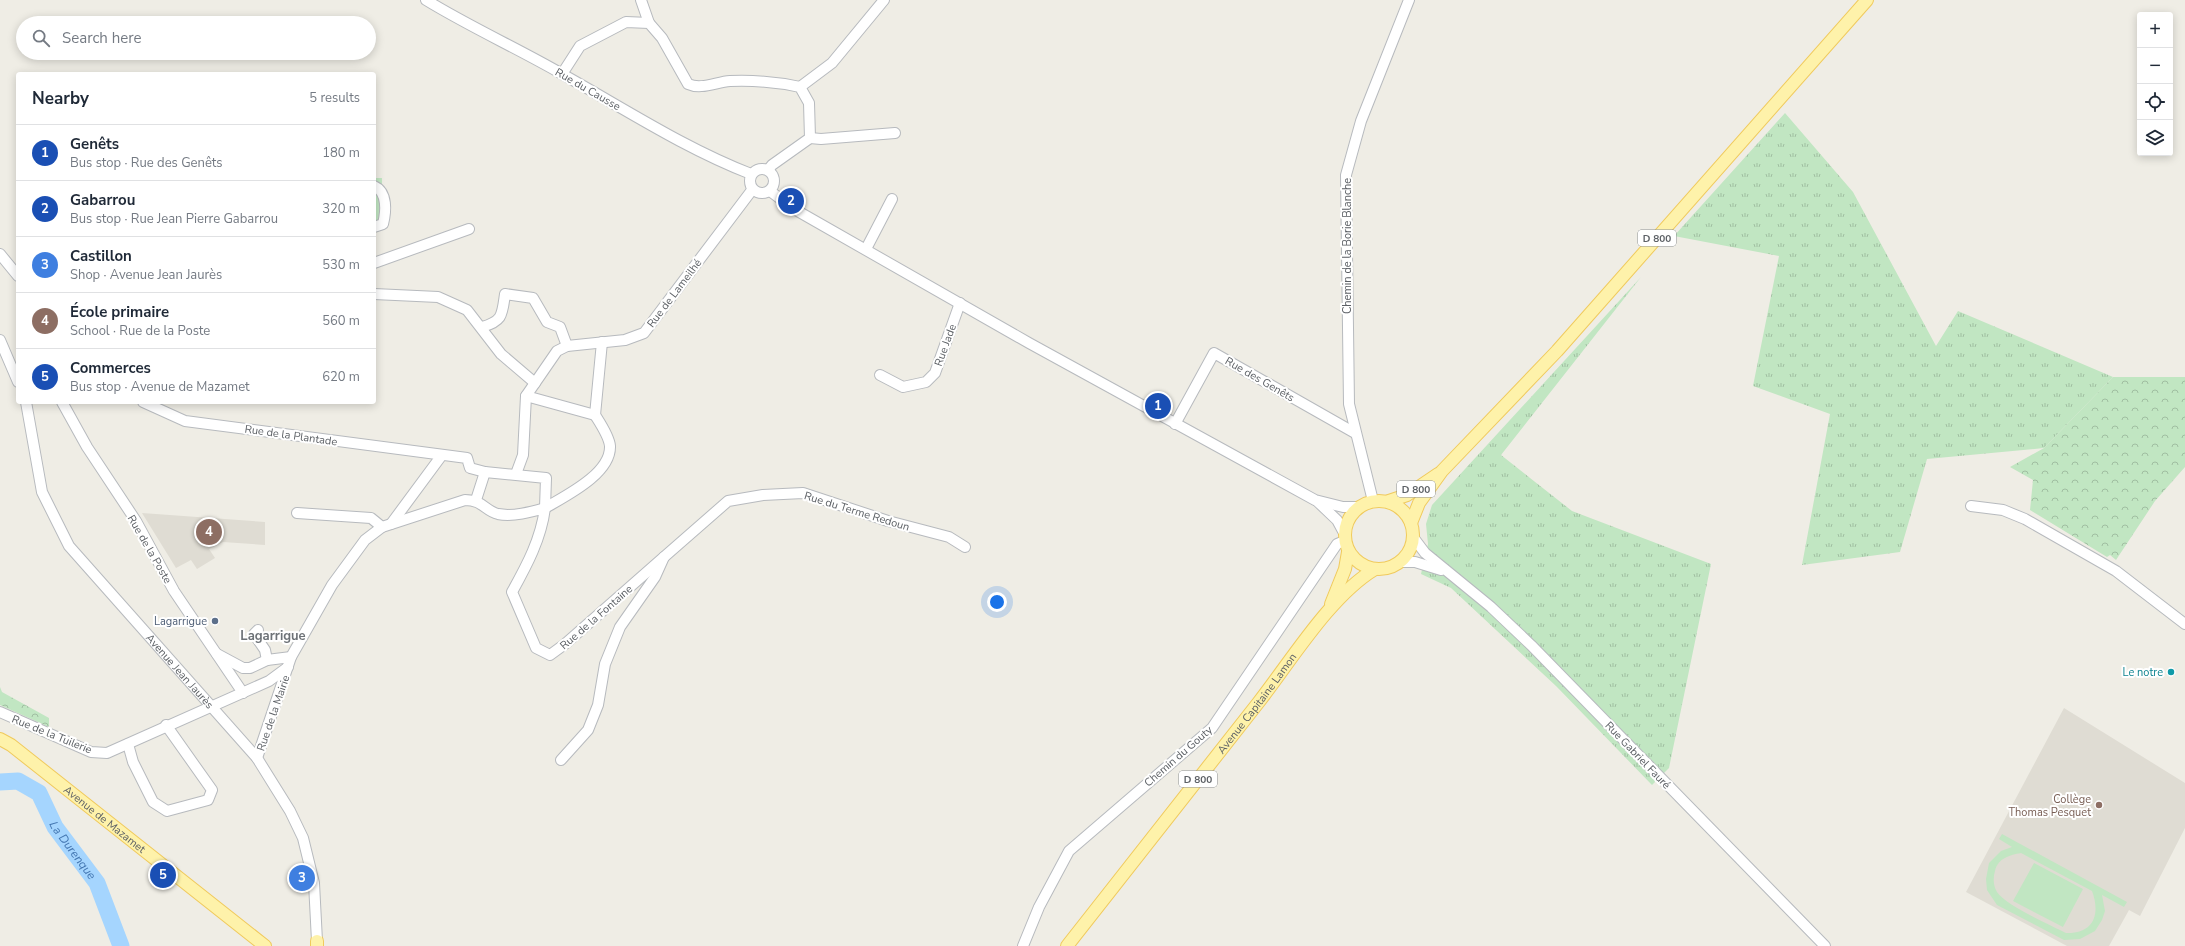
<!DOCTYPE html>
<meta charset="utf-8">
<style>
body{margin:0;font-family:"Nunito Sans",sans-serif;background:#f2f2f3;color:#1f2937}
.controls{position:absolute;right:12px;top:12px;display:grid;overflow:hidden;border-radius:4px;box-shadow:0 2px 10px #0003}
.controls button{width:36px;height:36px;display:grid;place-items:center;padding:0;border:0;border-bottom:1px solid #e0e1e3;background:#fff;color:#1f2937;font:20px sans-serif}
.you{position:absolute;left:997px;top:602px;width:14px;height:14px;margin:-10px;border:3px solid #fff;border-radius:50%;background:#1a73e8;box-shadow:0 0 0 6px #1a73e833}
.badge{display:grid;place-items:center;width:26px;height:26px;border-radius:50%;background:#1a73e8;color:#fff;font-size:13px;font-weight:700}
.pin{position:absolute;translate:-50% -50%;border:2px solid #fff;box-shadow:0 1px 4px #0006}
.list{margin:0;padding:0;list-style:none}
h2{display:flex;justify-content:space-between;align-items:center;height:52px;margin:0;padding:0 16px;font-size:17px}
h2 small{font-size:13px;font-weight:400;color:#747a83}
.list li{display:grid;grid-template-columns:26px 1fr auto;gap:12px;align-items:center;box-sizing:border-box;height:56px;padding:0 16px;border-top:1px solid #e0e1e3}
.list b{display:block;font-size:15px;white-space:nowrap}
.list p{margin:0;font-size:13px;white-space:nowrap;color:#747a83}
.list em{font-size:13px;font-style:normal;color:#747a83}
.icon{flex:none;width:22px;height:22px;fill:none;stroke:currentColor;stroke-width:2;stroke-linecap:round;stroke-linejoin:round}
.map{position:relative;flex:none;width:2185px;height:946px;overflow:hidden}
.search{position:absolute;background:#fff;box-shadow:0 2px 10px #0003;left:16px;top:16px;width:360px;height:44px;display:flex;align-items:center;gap:10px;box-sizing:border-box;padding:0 14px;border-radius:22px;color:#747a83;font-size:15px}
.panel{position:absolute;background:#fff;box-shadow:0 2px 10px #0003;left:16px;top:72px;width:360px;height:332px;border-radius:4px}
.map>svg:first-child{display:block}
</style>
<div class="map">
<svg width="2185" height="946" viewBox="0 0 2185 946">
<defs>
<pattern id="grass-tufts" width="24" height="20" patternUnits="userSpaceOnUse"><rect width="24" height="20" fill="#c1e6c2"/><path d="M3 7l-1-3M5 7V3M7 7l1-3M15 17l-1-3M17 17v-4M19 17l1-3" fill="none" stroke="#a0bea1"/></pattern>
<pattern id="forest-crowns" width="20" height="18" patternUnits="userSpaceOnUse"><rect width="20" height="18" fill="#c1e6c2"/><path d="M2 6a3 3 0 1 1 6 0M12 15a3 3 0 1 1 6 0" fill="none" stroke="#a0bea1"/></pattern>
</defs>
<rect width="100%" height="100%" fill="#efede5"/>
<g fill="#dfdcd3">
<polygon points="142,513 265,522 265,545 223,542 209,549 215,558 197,569 191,560 176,568"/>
<polygon points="2064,708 2185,783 2185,828 2140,916 2129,910 2109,946 2067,946 1966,892"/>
</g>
<g fill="url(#grass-tufts)">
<polygon points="1785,113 1853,192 1936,346 1958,311 2113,377 2044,448 1927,459 1900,552 1802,565 1830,414 1753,386 1779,256 1674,236"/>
<polygon points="1641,277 1501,455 1572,511 1711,564 1669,768 1652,785 1556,686 1451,588 1421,574 1428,544 1426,524 1432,505"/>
</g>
<g fill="url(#forest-crowns)">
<polygon points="2113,377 2185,377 2185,467 2155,501 2116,560 2110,555 2107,557 2030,510 2033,480 2010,467 2044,448"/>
<polygon points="0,687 2,692 49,718 49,727 0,705"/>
</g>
<g fill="#c1e6c2" fill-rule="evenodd">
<polygon points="374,178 382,178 382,220 374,222"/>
<path d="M2002 834 2127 902 2124 907 2102 895 2105 911 2102 920 2095 931 2080 939 2064 940 1997 905 1987 890 1986 879 1989 863 2001 851 2012 847 1999 839ZM2021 853 2092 891C2101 915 2093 934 2066 933 2050 925 2005 905 1997 892 1993 885 1993 878 1995 871 1998 858 2010 855 2021 853Z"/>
<polygon points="2034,863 2083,889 2063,927 2013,901"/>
</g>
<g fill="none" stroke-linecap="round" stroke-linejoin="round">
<path stroke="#a5d5fe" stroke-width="17" id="s1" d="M0 782 18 781 39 793 55 827 97 883 121 946"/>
<defs>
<g id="minor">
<path d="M426 0C470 27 517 48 562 74 625 109 684 148 751 174"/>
<polyline points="641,0 649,23"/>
<path d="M562 74 580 46 626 22 649 23 662 38 688 84C701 90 716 82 730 81 754 80 777 82 800 87L809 103 810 138 772 165 768 170"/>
<polyline points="800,87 832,63 884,0"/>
<polyline points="810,138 821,139 895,133"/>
<circle cx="762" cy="181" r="12"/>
<path d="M374 186C388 192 386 212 383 224L374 227"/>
<polyline points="770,191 794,209 1029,343 1315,500 1343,507 1358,507"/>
<polyline points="866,249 892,199"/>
<polyline points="0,254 18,276"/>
<polyline points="374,263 469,229"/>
<polyline points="374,294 438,297 467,310 501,354 535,383"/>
<path d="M482 327C503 321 502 315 505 294L533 298 547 322 560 327 567 346"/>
<polyline points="0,340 18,382"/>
<polyline points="880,375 903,387 926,382 935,373 960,303"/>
<polyline points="526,396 595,415"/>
<path id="s2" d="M26 402 42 492 69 546 257 758 290 811 303 838 314 883 317 941"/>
<polyline points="62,402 87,447 136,521 174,591 243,693"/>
<polyline points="143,402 185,421 467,458 470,468 485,472 546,478 545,508"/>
<polyline points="595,415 602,342"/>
<polyline points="1175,424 1214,353 1355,433"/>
<polyline points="516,474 523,455 526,396 557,351 567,346 625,340 644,333 752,190"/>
<polyline points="476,500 485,472"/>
<polyline points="1317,501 1337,520 1344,533"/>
<polyline points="1373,501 1349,404 1346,175 1361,121 1409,0"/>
<polyline points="1971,506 2003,510 2025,519 2116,571 2185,624"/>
<path d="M545 508C565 496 611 474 610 446 609 436 600 423 595 415"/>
<polyline points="297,513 371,518 382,527"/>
<polyline points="391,524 442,455"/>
<polyline points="1413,537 1425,553 1491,607 1531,645 1825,946"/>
<polyline points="1400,562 1415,562 1441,570"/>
<polyline points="258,630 254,634 265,650 267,660"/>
<polyline points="217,654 243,668 250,668 267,660 291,657"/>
<polyline points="0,712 91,752 107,753 269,681 288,667"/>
<polyline points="128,744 133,762 153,802 167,811 208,800 212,790 166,725"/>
<path d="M257 758 291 657 332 585 365 540 382 527 465 500C483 500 485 511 498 514 513 517 531 512 545 508 541 539 527 565 512 592L536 648 550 655 565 644 664 557"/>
<polyline points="561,760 588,730 598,705 605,664 620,627 655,577 664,557 728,501 763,495 803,493 888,521 949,537 965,547"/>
<polyline points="1023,946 1039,907 1069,851 1212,728 1337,544 1344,541"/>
</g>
<g id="major">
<circle cx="1379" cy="535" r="34"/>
<polyline points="1389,501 1407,495 1438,474"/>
<polyline points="1411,523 1419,503 1442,471 1557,351 1867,0"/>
<polyline points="1331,604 1345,569 1348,552"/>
<path id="s3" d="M0 739 11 745 265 946"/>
<polyline points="317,946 317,941"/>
<path id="s4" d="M1067 946C1131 865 1195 784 1258 703 1291 661 1330 596 1375 569"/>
</g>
</defs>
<use href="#minor" stroke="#b7babe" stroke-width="12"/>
<use href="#major" stroke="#f0ca5d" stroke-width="14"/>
<use href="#minor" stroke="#fff" stroke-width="10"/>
<use href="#major" stroke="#fef2aa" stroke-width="12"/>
</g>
<circle fill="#5c6f8a" stroke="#fff" stroke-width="1.5" cx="215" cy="621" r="4"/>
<circle fill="#0f9aa8" stroke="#fff" stroke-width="1.5" cx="2171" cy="672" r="4"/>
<circle fill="#8d6e63" stroke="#fff" stroke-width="1.5" cx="2099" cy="805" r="4"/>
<g text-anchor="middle" stroke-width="4" stroke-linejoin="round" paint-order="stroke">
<g fill="#fff" stroke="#8d9093" stroke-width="1">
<rect x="1638" y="230" width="38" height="16" rx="3"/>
<rect x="1397" y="481" width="38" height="16" rx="3"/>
<rect x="1179" y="771" width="38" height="16" rx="3"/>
</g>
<g font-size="10" font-weight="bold" fill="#5c6065">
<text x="1657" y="242">D 800</text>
<text x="1416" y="493">D 800</text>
<text x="1198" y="783">D 800</text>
</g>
<g font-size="11" fill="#5c6065" stroke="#fff">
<text transform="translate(588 89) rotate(30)" y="4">Rue du Causse</text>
<text transform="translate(1347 246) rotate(-90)" y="4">Chemin de la Borie Blanche</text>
<text transform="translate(674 293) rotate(-53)" y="4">Rue de Lameilhé</text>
<text transform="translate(945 345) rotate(-70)" y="4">Rue Jade</text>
<text transform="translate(1260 379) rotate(30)" y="4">Rue des Genêts</text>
<text transform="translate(291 435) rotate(8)" y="4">Rue de la Plantade</text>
<text transform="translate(857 511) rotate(17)" y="4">Rue du Terme Redoun</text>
<text transform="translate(150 549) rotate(60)" y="4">Rue de la Poste</text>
<text transform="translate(596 617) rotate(-41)" y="4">Rue de la Fontaine</text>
<text dy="4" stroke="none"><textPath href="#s2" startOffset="319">Avenue Jean Jaurès</textPath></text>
<text dy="4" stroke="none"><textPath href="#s4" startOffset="308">Avenue Capitaine Lamon</textPath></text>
<text transform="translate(273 713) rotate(-71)" y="4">Rue de la Mairie</text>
<text transform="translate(52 734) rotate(22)" y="4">Rue de la Tuilerie</text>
<text transform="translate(1638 755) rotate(46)" y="4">Rue Gabriel Fauré</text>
<text transform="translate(1178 756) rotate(-41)" y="4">Chemin du Gouty</text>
<text dy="4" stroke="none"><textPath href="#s3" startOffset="132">Avenue de Mazamet</textPath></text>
</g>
<g font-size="11" fill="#4e5e75" stroke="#fff" text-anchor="end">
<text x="207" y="625">Lagarrigue</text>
</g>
<g font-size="11" fill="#0d838f" stroke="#fff" text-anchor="end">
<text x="2163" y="676">Le notre</text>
</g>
<g font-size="11" fill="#785e54" stroke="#fff" text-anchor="end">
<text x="2091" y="803">Collège<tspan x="2091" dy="13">Thomas Pesquet</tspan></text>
</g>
<g font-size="12" font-style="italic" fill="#4275b0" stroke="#fff">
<text dy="4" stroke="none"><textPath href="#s1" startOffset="109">La Durenque</textPath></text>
</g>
<g font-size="13" font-weight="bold" fill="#6d7277" stroke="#fff">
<text x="273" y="640">Lagarrigue</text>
</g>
</g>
</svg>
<div class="controls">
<button>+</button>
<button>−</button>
<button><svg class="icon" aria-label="locate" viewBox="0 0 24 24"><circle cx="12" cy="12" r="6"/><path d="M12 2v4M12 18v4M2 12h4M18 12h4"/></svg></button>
<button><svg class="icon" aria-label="layers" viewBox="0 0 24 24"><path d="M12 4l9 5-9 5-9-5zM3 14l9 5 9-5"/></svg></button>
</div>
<div class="you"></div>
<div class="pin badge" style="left:1158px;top:406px;background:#1a4fb4">1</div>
<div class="pin badge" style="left:791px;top:201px;background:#1a4fb4">2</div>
<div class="pin badge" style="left:302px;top:878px;background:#3f7fe0">3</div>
<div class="pin badge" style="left:209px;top:532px;background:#8d6e63">4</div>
<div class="pin badge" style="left:163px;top:875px;background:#1a4fb4">5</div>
<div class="search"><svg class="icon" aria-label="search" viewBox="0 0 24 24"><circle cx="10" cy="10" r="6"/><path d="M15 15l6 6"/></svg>Search here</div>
<section class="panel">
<h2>Nearby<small>5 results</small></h2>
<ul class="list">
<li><span class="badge" style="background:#1a4fb4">1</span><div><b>Genêts</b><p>Bus stop · Rue des Genêts</p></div><em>180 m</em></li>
<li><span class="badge" style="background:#1a4fb4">2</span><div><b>Gabarrou</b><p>Bus stop · Rue Jean Pierre Gabarrou</p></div><em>320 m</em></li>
<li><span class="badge" style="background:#3f7fe0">3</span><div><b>Castillon</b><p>Shop · Avenue Jean Jaurès</p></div><em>530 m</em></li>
<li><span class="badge" style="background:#8d6e63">4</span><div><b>École primaire</b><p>School · Rue de la Poste</p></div><em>560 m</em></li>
<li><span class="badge" style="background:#1a4fb4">5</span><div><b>Commerces</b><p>Bus stop · Avenue de Mazamet</p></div><em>620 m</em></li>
</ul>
</section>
</div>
